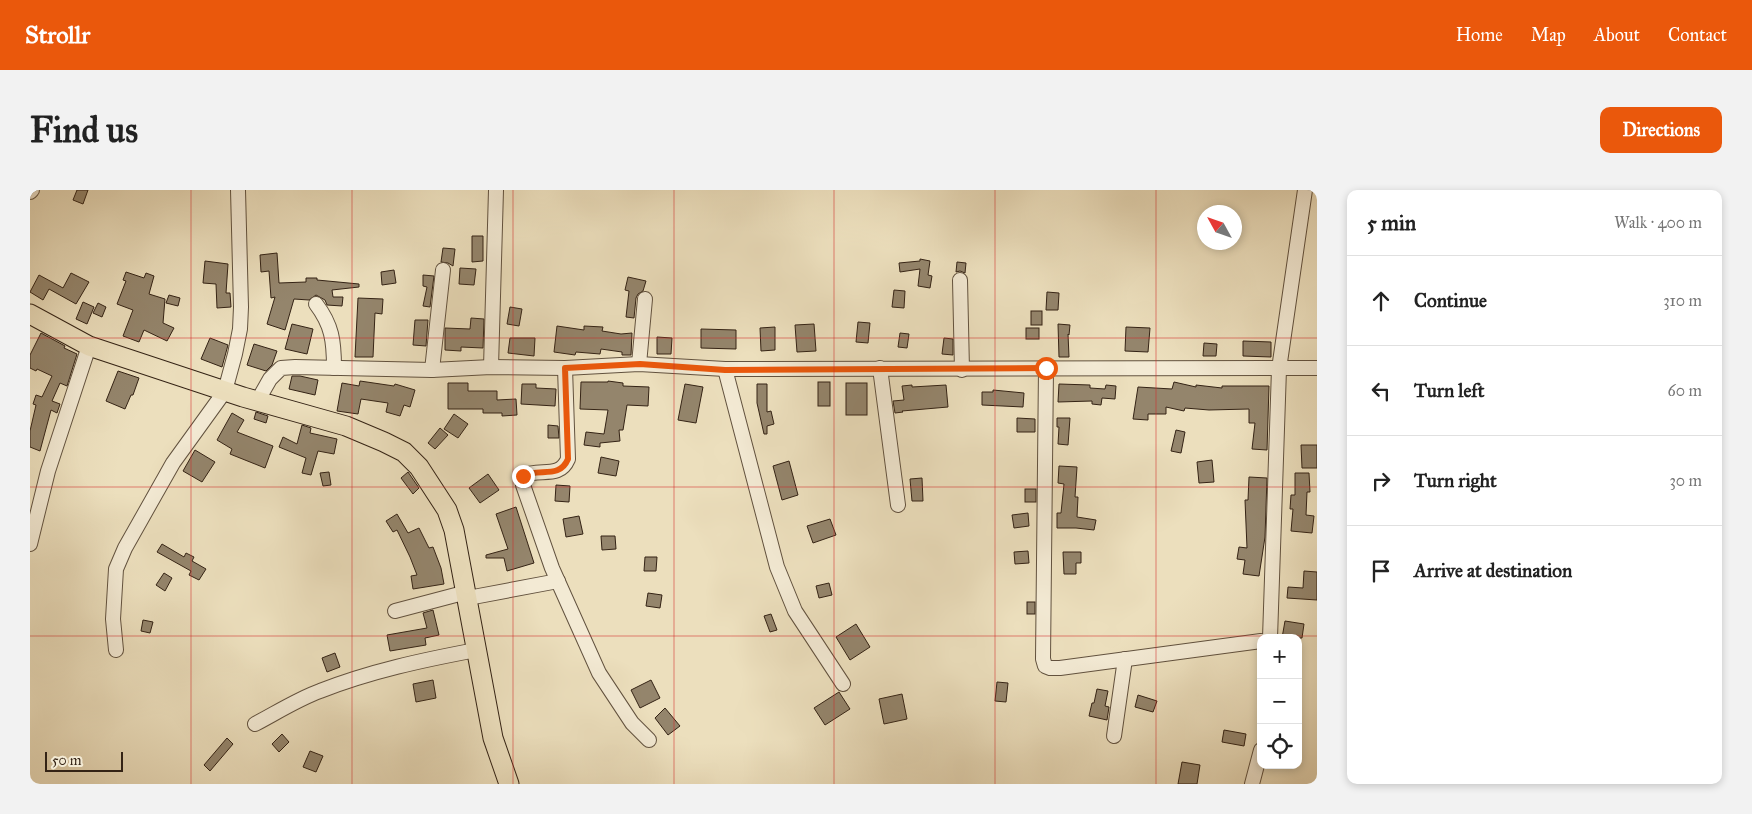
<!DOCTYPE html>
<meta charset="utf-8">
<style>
body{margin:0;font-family:"IM FELL Great Primer",serif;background:#f2f2f2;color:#222}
.controls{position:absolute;right:15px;bottom:15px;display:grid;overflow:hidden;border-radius:10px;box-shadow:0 2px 8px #0003}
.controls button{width:45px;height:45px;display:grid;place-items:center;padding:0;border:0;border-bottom:1px solid #e0e0e0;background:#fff;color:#222;font:25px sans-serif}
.compass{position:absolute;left:1167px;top:15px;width:45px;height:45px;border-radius:50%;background:#fff;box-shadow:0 2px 8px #0003;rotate:310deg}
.scale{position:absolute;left:15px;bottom:12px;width:78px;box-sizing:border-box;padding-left:5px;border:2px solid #342315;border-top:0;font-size:14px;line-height:18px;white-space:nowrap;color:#342315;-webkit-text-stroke:4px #f3ead4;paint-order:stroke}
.stop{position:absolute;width:15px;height:15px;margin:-11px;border:4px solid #ea580c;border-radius:50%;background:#fff}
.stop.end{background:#ea580c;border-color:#fff;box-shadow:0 1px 5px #0008}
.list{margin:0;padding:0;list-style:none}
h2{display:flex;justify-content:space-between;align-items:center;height:65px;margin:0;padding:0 20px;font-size:21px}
h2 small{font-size:16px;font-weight:400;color:#767676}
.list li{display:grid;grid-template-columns:32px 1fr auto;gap:15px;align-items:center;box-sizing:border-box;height:90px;padding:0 20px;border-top:1px solid #e0e0e0}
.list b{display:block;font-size:19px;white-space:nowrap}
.list em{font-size:16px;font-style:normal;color:#767676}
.icon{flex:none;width:28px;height:28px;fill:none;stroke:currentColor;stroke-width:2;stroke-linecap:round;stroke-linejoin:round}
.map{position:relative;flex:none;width:1287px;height:594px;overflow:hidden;border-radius:10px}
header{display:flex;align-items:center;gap:30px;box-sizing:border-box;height:70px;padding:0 25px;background:#ea580c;color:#fff}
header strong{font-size:24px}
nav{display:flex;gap:28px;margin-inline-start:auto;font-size:18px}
.intro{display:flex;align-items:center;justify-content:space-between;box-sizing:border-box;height:120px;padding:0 30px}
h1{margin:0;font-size:35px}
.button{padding:12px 22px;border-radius:10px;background:#ea580c;color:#fff;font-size:18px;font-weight:700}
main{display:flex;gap:30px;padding:0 30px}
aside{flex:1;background:#fff;border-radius:10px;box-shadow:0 2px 8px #0003}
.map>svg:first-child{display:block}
</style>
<header>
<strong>Strollr</strong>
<nav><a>Home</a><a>Map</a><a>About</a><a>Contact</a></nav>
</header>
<div class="intro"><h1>Find us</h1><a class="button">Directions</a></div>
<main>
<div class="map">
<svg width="1287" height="594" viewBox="0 0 1287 594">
<rect width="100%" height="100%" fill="#ecdfbd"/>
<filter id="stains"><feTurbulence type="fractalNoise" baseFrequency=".004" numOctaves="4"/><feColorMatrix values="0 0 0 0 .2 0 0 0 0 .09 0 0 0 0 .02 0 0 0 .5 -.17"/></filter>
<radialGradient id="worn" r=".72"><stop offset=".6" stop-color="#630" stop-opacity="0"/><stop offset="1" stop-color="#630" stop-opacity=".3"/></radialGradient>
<g fill="#94856c" stroke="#342315">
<polygon points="47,0 58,0 53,14 43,10"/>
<polygon points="442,46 453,46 453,71 442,72"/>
<polygon points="413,58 425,59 423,76 418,73 411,72"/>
<polygon points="247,63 249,93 276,92 276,88 287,88 287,90 329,94 329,97 302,100 303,107 313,107 312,116 297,115 295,110 286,105 279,110 264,109 255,140 237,134 245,107 241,108 239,81 231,82 230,65"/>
<polygon points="890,69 900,71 898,85 902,86 900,98 888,96 890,79 870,82 869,73 890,71"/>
<polygon points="175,71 198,74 196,103 200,103 201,117 187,118 186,94 173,93"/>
<polygon points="927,72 936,73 935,83 930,81 926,82"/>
<polygon points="430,78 446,79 444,95 429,94"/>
<polygon points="364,80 366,93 352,95 351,82"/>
<polygon points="96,82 114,88 116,83 124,86 119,104 135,109 133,133 144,138 137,151 114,140 109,152 93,146 103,120 87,114 96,91 93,90"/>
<polygon points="41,83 59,92 46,114 19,99 13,110 0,102 9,85 33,98"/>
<polygon points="393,85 404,86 400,117 393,116 397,97 393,96"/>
<polygon points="598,87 616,91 613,101 608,104 606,108 604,128 596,127 599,101 595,100"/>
<polygon points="864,100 875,101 874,118 862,117"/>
<polygon points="1017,102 1029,103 1028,120 1016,120"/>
<polygon points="139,105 150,108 148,116 136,113"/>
<polygon points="328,108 353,109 352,124 345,123 343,167 325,167"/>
<polygon points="53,112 64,117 57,134 46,129"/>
<polygon points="68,113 76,117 72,127 63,123"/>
<polygon points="480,117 492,119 489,136 477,134"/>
<rect x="1001" y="121" width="11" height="14"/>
<polygon points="441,128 454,129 453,158 431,157 431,161 415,160 415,138 440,139"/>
<polygon points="385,130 398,130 396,156 383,155"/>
<polygon points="828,132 840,133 838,153 826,152"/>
<polygon points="262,134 283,139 277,164 255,159"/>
<polygon points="784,134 786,161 767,162 765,135"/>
<polygon points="1028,134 1040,135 1039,145 1038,144 1039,167 1029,167"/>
<polygon points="527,136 554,140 554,136 573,137 572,141 591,144 602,143 601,165 592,165 592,162 571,159 570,164 546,162 545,165 524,162"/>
<polygon points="745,137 745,160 731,161 730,138"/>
<polygon points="1096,137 1120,138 1118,162 1095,161"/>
<rect x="996" y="138" width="13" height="11"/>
<polygon points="671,139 706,140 706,159 671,158"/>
<polygon points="11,143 35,156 34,158 47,164 37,196 30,193 22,211 30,214 27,223 21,220 10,261 0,257 0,241 6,215 3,214 6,205 12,207 22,186 7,179 6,181 0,178 0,165"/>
<polygon points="870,143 879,144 877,158 868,157"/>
<polygon points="627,147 642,148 641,164 627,164"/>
<polygon points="180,148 198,155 192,177 171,169"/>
<polygon points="480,148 505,148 504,166 478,163"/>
<polygon points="914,148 923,149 923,165 912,164"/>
<polygon points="1213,151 1241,152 1241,167 1213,166"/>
<polygon points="1174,153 1187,154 1186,166 1173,166"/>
<polygon points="224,154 247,161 242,175 236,181 217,175"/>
<polygon points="88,181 109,188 103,205 101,205 95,219 76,211"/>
<polygon points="262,186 270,186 288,190 285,205 259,199"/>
<polygon points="330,191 364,196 365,194 385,200 380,217 374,215 370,226 356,222 358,213 331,209 328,224 307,221 312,193 329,196"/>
<polygon points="578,191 593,193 593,196 619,197 618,216 597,215 593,240 589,240 590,251 570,253 570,257 554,255 556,242 574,244 578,220 550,219 551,192 578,192"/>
<rect x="788" y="192" width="12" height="24"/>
<polygon points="1144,192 1166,197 1166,195 1192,198 1192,196 1239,196 1237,260 1222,259 1225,233 1219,233 1219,219 1179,220 1155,218 1154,221 1136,217 1136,224 1118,224 1118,230 1103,229 1108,197 1142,199"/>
<polygon points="418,193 438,193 438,201 467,201 467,210 486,209 487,225 472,226 472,223 453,223 453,219 418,219"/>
<rect x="816" y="193" width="21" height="32"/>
<polygon points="492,194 506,194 506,198 526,199 525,216 491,214"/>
<polygon points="655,194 673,197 666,233 648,230"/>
<polygon points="727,194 737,194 737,222 741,221 744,234 737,236 737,244 734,244 727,213"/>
<polygon points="1029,194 1060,195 1060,198 1075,199 1076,195 1086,196 1085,209 1072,208 1071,215 1062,214 1062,211 1028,212"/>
<polygon points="882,195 882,197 916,195 918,217 872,221 873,222 865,223 863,211 874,210 872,196"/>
<polygon points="963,200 994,203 993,217 952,215 952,202 963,202"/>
<polygon points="226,222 238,226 236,233 224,229"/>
<polygon points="202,223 214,230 207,242 243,256 235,278 200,264 202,259 187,250"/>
<polygon points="424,224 438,234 428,248 414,239"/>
<polygon points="987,228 1005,229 1005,242 987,242"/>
<polygon points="1027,228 1040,228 1038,255 1028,254 1029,237 1027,237"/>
<polygon points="272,235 281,238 280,243 307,249 304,264 288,261 281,285 272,283 276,268 249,257 253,247 267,254"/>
<polygon points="518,235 528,236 529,248 518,248"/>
<polygon points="410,238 418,245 405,259 398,253"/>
<polygon points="1146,240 1155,242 1151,263 1141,261"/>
<polygon points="1271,255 1287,255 1287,278 1272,278"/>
<polygon points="165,260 185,272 172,292 153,281"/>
<polygon points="571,267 589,271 586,286 568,283"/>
<polygon points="1182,270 1184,292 1169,293 1167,272"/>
<polygon points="759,271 768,305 752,310 743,276"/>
<polygon points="1029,276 1047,277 1045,307 1048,307 1047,327 1066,330 1064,340 1046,338 1027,338 1027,323 1031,323 1034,294 1028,293"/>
<polygon points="299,282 301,295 293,296 290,283"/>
<polygon points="378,282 389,298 383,304 371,288"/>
<polygon points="1265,283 1279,283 1280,302 1277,302 1276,325 1284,326 1282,343 1261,341 1263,319 1260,319 1261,305 1265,305"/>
<polygon points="458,284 469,300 450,313 439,298"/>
<polygon points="1219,287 1237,288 1235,347 1229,386 1213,384 1215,370 1207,369 1209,357 1217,358 1215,310 1218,310"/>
<polygon points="892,288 893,311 882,311 880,289"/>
<polygon points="526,295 540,296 539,312 525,311"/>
<rect x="995" y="299" width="11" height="13"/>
<polygon points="486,317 504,373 477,381 474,368 456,368 456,365 478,359 466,324"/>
<polygon points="998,323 999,336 984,338 982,325"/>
<polygon points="367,324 378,343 389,338 399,358 403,357 411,378 414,394 383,399 381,386 387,385 380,367 367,340 363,342 356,331"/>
<polygon points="549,326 553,344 536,347 533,329"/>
<polygon points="800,329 806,345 783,353 777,336"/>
<polygon points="571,346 585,346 586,359 572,360"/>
<polygon points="132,354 154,367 156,363 164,367 162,371 176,379 169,390 159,385 161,381 127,362"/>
<polygon points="998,361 999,373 985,374 984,362"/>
<polygon points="1033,362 1051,362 1051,373 1046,373 1046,384 1034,384"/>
<polygon points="615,367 627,367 626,381 614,381"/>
<polygon points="1274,381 1287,382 1287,410 1257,408 1258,397 1273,398"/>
<polygon points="134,383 142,388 135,401 126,395"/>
<polygon points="799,393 802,405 789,408 786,396"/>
<polygon points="618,403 632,405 630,418 616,416"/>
<rect x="997" y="412" width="8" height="12"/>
<polygon points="403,420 409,445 395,448 396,455 360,461 357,445 397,438 393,423"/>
<polygon points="741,424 747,440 740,442 734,426"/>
<polygon points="113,430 123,432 120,443 111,441"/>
<polygon points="1255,431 1274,434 1272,448 1252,448"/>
<polygon points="826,434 840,457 820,470 806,447"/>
<polygon points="305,463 310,477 297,482 292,468"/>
<polygon points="403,490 406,508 386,512 383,494"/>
<polygon points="621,490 630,508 610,518 601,500"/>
<polygon points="967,492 978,493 976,512 965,511"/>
<polygon points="1067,499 1078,501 1075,516 1079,517 1077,530 1059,526 1062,513 1064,513"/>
<polygon points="809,502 820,519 795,535 784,518"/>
<polygon points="872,504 877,529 854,534 849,509"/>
<polygon points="1108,505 1127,511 1123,522 1105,517"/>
<polygon points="635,518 650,536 638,545 625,528"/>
<polygon points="1194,540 1216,544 1214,556 1192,552"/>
<polygon points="252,544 259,552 249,562 242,554"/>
<polygon points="197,548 203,554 180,581 174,575"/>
<polygon points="280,561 293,566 286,582 273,577"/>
<polygon points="1152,572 1170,575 1167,594 1148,594"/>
</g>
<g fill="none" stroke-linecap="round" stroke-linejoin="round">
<defs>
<g id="minor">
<polyline points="0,2 2,0"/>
<polyline points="930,90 932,180"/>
<path d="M286 114C302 135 304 151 304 178"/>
<polyline points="609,174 615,109"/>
<polyline points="461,177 466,0"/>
<path d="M535 178 538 269C529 290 509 277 493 286V295L522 378 569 483 602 533 619 550"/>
<polyline points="850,178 868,315"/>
<polyline points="1016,178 1013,469 1015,476 1020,478 1030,478 1231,451"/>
<polyline points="695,179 747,377 765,421 813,494"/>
<polyline points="402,180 413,80"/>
<polyline points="228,210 240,189 251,178 265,177 402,180 461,177 535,178 609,174 695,179 1287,178"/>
<polyline points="0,354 18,281 59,156"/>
<polyline points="438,408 528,391"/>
<polyline points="365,421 437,402"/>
<polyline points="1240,448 1249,179 1275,0"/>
<polyline points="86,460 83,429 86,379 95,358 143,273 195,201 205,164 210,139 211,117 208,0"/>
<path d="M225 534C246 523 268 509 290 501 341 481 393 470 446 460"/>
<polyline points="1084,546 1095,469"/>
<polyline points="1222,594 1231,560"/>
</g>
<polyline id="highway" points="0,124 59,156 213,207 316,236 354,252 374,262 389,277 417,320 424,340 463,548 479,594"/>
</defs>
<use href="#minor" stroke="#62523f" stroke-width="16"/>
<use href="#highway" stroke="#342315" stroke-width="21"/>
<use href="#minor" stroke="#f3ead4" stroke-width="14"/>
<use href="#highway" stroke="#ecdfbd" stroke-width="19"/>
</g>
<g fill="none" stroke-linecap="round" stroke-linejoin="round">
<path stroke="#ea580c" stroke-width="6" d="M493 286C509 277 529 290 538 269L535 178 610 174 695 180 1016 178"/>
</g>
<path fill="none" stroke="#d62828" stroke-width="1" stroke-opacity="0.55" d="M161 0V594M322 0V594M483 0V594M644 0V594M804 0V594M965 0V594M1126 0V594M0 148H1287M0 297H1287M0 446H1287"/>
<rect width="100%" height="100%" filter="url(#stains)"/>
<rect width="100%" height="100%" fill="url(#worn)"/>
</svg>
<div class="controls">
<button>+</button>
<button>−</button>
<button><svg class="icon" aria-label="locate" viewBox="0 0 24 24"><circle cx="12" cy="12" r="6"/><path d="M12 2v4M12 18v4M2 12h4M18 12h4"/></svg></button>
</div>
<svg class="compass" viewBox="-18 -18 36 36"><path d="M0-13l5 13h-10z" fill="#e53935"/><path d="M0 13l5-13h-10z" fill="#767676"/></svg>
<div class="scale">50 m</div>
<div class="stop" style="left:1016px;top:178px"></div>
<div class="stop end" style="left:493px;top:286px"></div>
</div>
<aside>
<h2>5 min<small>Walk · 400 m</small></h2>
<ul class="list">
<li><svg class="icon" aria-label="ahead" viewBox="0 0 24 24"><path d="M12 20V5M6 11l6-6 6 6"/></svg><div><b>Continue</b></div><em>310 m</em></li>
<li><svg class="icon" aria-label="left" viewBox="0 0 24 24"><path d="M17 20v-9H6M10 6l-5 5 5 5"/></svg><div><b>Turn left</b></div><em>60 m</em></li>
<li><svg class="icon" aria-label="right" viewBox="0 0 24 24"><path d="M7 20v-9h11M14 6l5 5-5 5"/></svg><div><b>Turn right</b></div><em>30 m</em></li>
<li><svg class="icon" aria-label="arrive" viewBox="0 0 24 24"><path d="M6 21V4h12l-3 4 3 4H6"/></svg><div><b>Arrive at destination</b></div></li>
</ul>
</aside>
</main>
